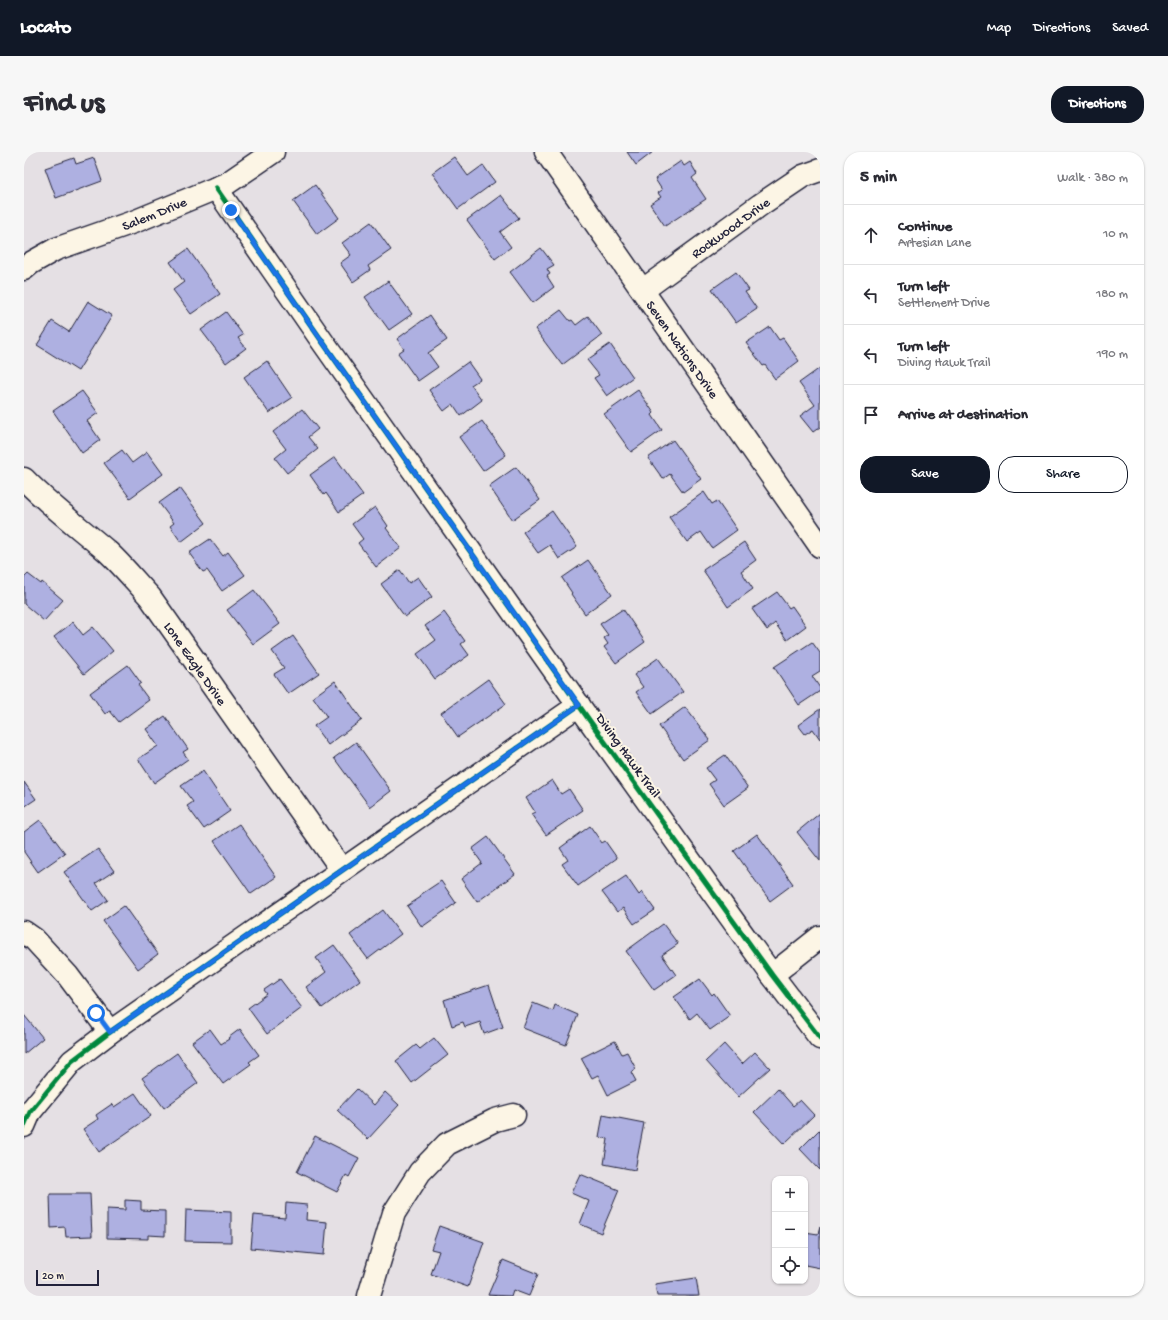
<!DOCTYPE html>
<meta charset="utf-8">
<style>
body{margin:0;font-family:"Gochi Hand",sans-serif;background:#f7f7f7;color:#2b2b33}
.controls{position:absolute;right:12px;bottom:12px;display:grid;overflow:hidden;border-radius:8px;box-shadow:0 1px 3px #0004}
.controls button{width:36px;height:36px;display:grid;place-items:center;padding:0;border:0;border-bottom:1px solid #e1e1e2;background:#fff;color:#2b2b33;font:20px sans-serif}
.scale{position:absolute;left:12px;bottom:10px;width:63px;box-sizing:border-box;padding-left:4px;border:2px solid #22223b;border-top:0;font-size:11px;line-height:14px;white-space:nowrap;color:#22223b;-webkit-text-stroke:3px #fcf5e5;paint-order:stroke}
.stop{position:absolute;width:12px;height:12px;margin:-9px;border:3px solid #1a73e8;border-radius:50%;background:#fff}
.stop.end{background:#1a73e8;border-color:#fff;box-shadow:0 1px 4px #0008}
.list{margin:0;padding:0;list-style:none}
h2{display:flex;justify-content:space-between;align-items:center;height:52px;margin:0;padding:0 16px;font-size:17px}
h2 small{font-size:13px;font-weight:400;color:#7c7c81}
.list li{display:grid;grid-template-columns:26px 1fr auto;gap:12px;align-items:center;box-sizing:border-box;height:60px;padding:0 16px;border-top:1px solid #e1e1e2}
.list b{display:block;font-size:15px;white-space:nowrap}
.list p{margin:0;font-size:13px;white-space:nowrap;color:#7c7c81}
.list em{font-size:13px;font-style:normal;color:#7c7c81}
.actions{display:flex;gap:8px;padding:12px 16px}
.actions a{flex:1;padding:9px 0;border:1px solid #111827;border-radius:16px;text-align:center;font-size:14px;color:#111827}
.actions .main{background:#111827;color:#fff}
.icon{flex:none;width:22px;height:22px;fill:none;stroke:currentColor;stroke-width:2;stroke-linecap:round;stroke-linejoin:round}
.map{position:relative;flex:none;width:796px;height:1144px;overflow:hidden;border-radius:16px}
header{display:flex;align-items:center;gap:24px;box-sizing:border-box;height:56px;padding:0 20px;background:#111827;color:#fff}
header strong{font-size:19px}
nav{display:flex;gap:22px;margin-inline-start:auto;font-size:14px}
.intro{display:flex;align-items:center;justify-content:space-between;box-sizing:border-box;height:96px;padding:0 24px}
h1{margin:0;font-size:28px}
.button{padding:10px 18px;border-radius:16px;background:#111827;color:#fff;font-size:14px;font-weight:700}
main{display:flex;gap:24px;padding:0 24px}
aside{flex:1;background:#fff;border-radius:16px;box-shadow:0 1px 3px #0004}
.map>svg:first-child{display:block}
</style>
<header>
<strong>Locato</strong>
<nav><a>Map</a><a>Directions</a><a>Saved</a></nav>
</header>
<div class="intro"><h1>Find us</h1><a class="button">Directions</a></div>
<main>
<div class="map">
<svg width="796" height="1144" viewBox="0 0 796 1144">
<rect width="100%" height="100%" fill="#e5e0e4"/>
<filter id="ink" filterUnits="userSpaceOnUse"><feTurbulence type="fractalNoise" baseFrequency=".025" numOctaves="2"/><feDisplacementMap in="SourceGraphic" scale="8" xChannelSelector="R" yChannelSelector="G"/><feConvolveMatrix kernelMatrix="1 2 1 2 8 2 1 2 1" color-interpolation-filters="sRGB"/></filter>
<g filter="url(#ink)">
<g fill="#aeb0e1" stroke="#22223b">
<polygon points="603,0 629,0 612,13"/>
<polygon points="430,5 444,24 459,13 471,30 434,57 408,21"/>
<polygon points="50,6 52,12 70,6 78,29 32,46 21,16"/>
<polygon points="657,9 660,14 666,10 673,22 668,26 682,47 641,74 626,52 637,45 634,41 638,38 631,27"/>
<polygon points="291,33 315,66 293,82 269,49"/>
<polygon points="477,43 495,66 476,80 487,95 471,107 443,68"/>
<polygon points="347,70 367,98 344,114 346,118 329,130 316,111 327,103 318,91"/>
<polygon points="517,96 530,113 523,117 526,122 523,124 530,135 509,151 486,120"/>
<polygon points="164,97 196,142 167,162 149,138 160,130 146,110"/>
<polygon points="712,120 725,138 721,140 733,157 712,171 688,137"/>
<polygon points="364,129 388,162 365,178 341,145"/>
<polygon points="64,149 88,164 54,219 13,193 28,169 45,180"/>
<polygon points="537,158 546,169 548,168 552,173 564,164 578,183 538,213 511,177"/>
<polygon points="202,160 219,183 214,186 222,196 202,211 177,178"/>
<polygon points="406,163 423,188 404,201 414,215 394,229 374,201 380,197 373,187"/>
<polygon points="746,175 755,188 759,186 775,209 751,227 741,213 739,214 722,191"/>
<polygon points="586,192 609,225 583,244 570,226 575,223 563,208"/>
<polygon points="243,209 268,246 245,261 220,225"/>
<polygon points="444,210 456,227 447,233 458,248 437,264 429,252 420,259 405,238"/>
<polygon points="796,216 796,275 789,280 776,264 791,253 775,231"/>
<polygon points="614,238 630,261 628,263 638,278 607,300 580,262"/>
<polygon points="58,239 74,261 63,269 76,288 58,301 29,259"/>
<polygon points="278,257 294,277 284,285 294,297 263,321 251,306 262,297 249,280"/>
<polygon points="458,269 482,303 459,319 435,285"/>
<polygon points="649,288 677,327 659,340 646,322 639,327 624,306"/>
<polygon points="98,298 108,311 123,300 139,322 106,346 80,311"/>
<polygon points="311,305 339,343 315,360 302,341 300,343 286,323"/>
<polygon points="492,315 516,348 488,368 465,334"/>
<polygon points="156,336 182,371 157,390 146,374 150,371 135,351"/>
<polygon points="680,340 688,352 693,349 713,378 688,396 677,380 663,390 645,365"/>
<polygon points="351,355 364,374 362,376 377,396 352,415 334,391 339,387 328,372"/>
<polygon points="528,359 553,395 535,407 526,393 514,401 499,380"/>
<polygon points="186,387 199,404 204,400 221,423 198,439 183,418 179,420 165,401"/>
<polygon points="720,390 732,408 717,419 729,437 704,455 679,418"/>
<polygon points="564,408 588,442 561,462 547,442 548,441 538,426"/>
<polygon points="376,418 385,431 394,425 408,445 381,465 357,432"/>
<polygon points="4,422 17,432 18,430 39,448 20,469 0,452 0,426"/>
<polygon points="230,438 256,472 229,492 203,458"/>
<polygon points="753,440 765,456 768,454 782,474 763,488 751,471 743,478 728,457"/>
<polygon points="599,457 621,490 592,511 580,495 584,492 580,486 584,483 576,472"/>
<polygon points="420,460 441,489 437,492 445,503 411,527 393,502 412,488 401,474"/>
<polygon points="49,470 59,483 69,475 89,499 60,522 30,485"/>
<polygon points="269,484 295,521 264,542 250,522 260,516 248,499"/>
<polygon points="788,490 796,501 796,519 788,524 796,536 796,539 775,553 750,515"/>
<polygon points="634,506 659,540 628,562 612,540 619,535 610,523"/>
<polygon points="104,513 117,531 114,533 125,548 95,570 86,559 81,562 66,541"/>
<polygon points="464,527 482,552 434,585 417,561"/>
<polygon points="311,529 338,568 304,593 290,574 303,565 289,545"/>
<polygon points="661,555 686,588 659,607 635,574"/>
<polygon points="796,557 796,587 789,577 781,582 774,573"/>
<polygon points="141,564 164,597 159,600 164,607 130,631 114,607 134,594 122,577"/>
<polygon points="332,590 367,639 346,655 310,606"/>
<polygon points="701,603 724,636 700,653 685,632 691,628 682,616"/>
<polygon points="179,619 206,659 180,677 163,654 169,650 157,634"/>
<polygon points="528,628 537,642 545,637 559,658 522,683 507,662 511,660 502,646"/>
<polygon points="0,630 12,647 0,655"/>
<polygon points="796,661 796,709 773,680"/>
<polygon points="16,668 41,701 14,720 0,700 0,680"/>
<polygon points="215,672 252,725 227,742 190,689"/>
<polygon points="566,674 578,691 581,689 593,706 554,734 538,712 544,708 536,696"/>
<polygon points="733,682 769,732 746,749 710,699"/>
<polygon points="464,685 491,722 453,750 437,727 458,711 448,697"/>
<polygon points="74,697 90,719 72,731 84,748 68,759 40,720"/>
<polygon points="602,724 615,743 618,740 631,758 610,772 599,756 593,760 578,740"/>
<polygon points="417,729 432,751 398,775 383,754 397,745 396,743"/>
<polygon points="100,754 134,802 114,817 79,769"/>
<polygon points="359,758 377,782 344,807 326,783"/>
<polygon points="639,772 654,792 638,803 652,823 630,838 602,799"/>
<polygon points="310,793 336,828 298,856 282,835 302,820 292,806"/>
<polygon points="256,827 278,856 243,882 224,856 243,842 240,838"/>
<polygon points="676,827 688,843 690,841 706,864 686,878 673,861 666,867 650,845"/>
<polygon points="465,833 479,875 460,882 456,870 441,875 439,870 428,874 420,848"/>
<polygon points="509,851 529,859 531,853 554,863 542,893 499,876"/>
<polygon points="0,863 19,886 0,902"/>
<polygon points="186,877 197,892 205,887 204,886 216,877 235,903 225,910 227,912 199,932 168,890"/>
<polygon points="410,886 424,903 388,931 372,909 392,893 396,897"/>
<polygon points="591,889 598,902 603,900 612,917 607,920 612,929 584,943 574,923 568,926 557,906"/>
<polygon points="700,892 718,912 731,900 746,916 714,945 682,909"/>
<polygon points="153,901 174,931 140,956 118,926"/>
<polygon points="333,937 350,953 361,940 375,953 344,987 313,958"/>
<polygon points="754,937 769,954 776,948 790,963 760,992 730,960"/>
<polygon points="111,941 127,964 75,1000 59,977 74,967 72,963 88,952 90,955"/>
<polygon points="579,963 620,971 611,1018 580,1012 584,987 575,985"/>
<polygon points="795,978 796,979 796,1018 776,997"/>
<polygon points="291,984 335,1006 325,1025 322,1023 313,1040 273,1020"/>
<polygon points="556,1022 595,1038 577,1081 556,1072 565,1049 547,1041"/>
<polygon points="26,1042 66,1042 68,1084 42,1085 41,1075 27,1076"/>
<polygon points="101,1048 117,1049 117,1058 141,1059 141,1084 124,1083 124,1087 83,1086 83,1057 101,1058"/>
<polygon points="262,1051 283,1053 282,1068 303,1070 300,1103 227,1096 230,1063 261,1066"/>
<polygon points="162,1058 207,1060 207,1090 161,1089"/>
<polygon points="415,1074 460,1090 444,1135 407,1122 415,1099 407,1097"/>
<polygon points="796,1075 796,1116 781,1113 781,1080 794,1082"/>
<polygon points="479,1108 514,1122 505,1144 489,1138 487,1144 464,1143"/>
<polygon points="672,1126 675,1144 633,1144 631,1132"/>
</g>
<g fill="none" stroke-linecap="round" stroke-linejoin="round">
<defs>
<g id="minor">
<polyline points="522,0 796,394"/>
<polyline points="192,36 298,189 568,572 748,823 796,886"/>
<polyline points="0,117 7,111 32,97 112,69 202,32 249,0"/>
<polyline points="619,138 736,53 779,24 796,18"/>
<path d="M0 327C26 354 56 376 84 400 99 414 112 430 126 445L318 718"/>
<polyline points="0,780 10,787 44,824 86,880"/>
<polyline points="748,823 796,785"/>
<polyline points="0,974 6,960 48,909 86,880 555,553"/>
<polyline points="345,1144 370,1061 396,1020 423,992 471,968 490,963"/>
</g>
</defs>
<use href="#minor" stroke="#22223b" stroke-width="25"/>
<use href="#minor" stroke="#fcf5e5" stroke-width="22"/>
<defs>
<g id="cycleway">
<polyline points="192,36 298,189 568,572 748,823 796,886"/>
<polyline points="0,974 6,960 48,909 86,880 555,553"/>
</g>
</defs>
<use href="#cycleway" stroke="#fcf5e5" stroke-width="8"/>
<use href="#cycleway" stroke="#00873e" stroke-width="5"/>
</g>
</g>
<g fill="none" stroke-linecap="round" stroke-linejoin="round" filter="url(#ink)">
<polyline stroke="#1a73e8" stroke-width="5" points="72,861 86,880 555,553 298,189 207,58"/>
</g>
<g text-anchor="middle" stroke-width="4" stroke-linejoin="round" paint-order="stroke">
<g font-size="14" fill="#22223b" stroke="#fcf5e5">
<text transform="translate(130 61) rotate(-22)" y="5">Salem Drive</text>
<text transform="translate(706 75) rotate(-36)" y="5">Rockwood Drive</text>
<text transform="translate(659 197) rotate(55)" y="5">Seven Nations Drive</text>
<text transform="translate(172 511) rotate(55)" y="5">Lone Eagle Drive</text>
<text transform="translate(605 603) rotate(54)" y="5">Diving Hawk Trail</text>
</g>
</g>
</svg>
<div class="controls">
<button>+</button>
<button>−</button>
<button><svg class="icon" aria-label="locate" viewBox="0 0 24 24"><circle cx="12" cy="12" r="6"/><path d="M12 2v4M12 18v4M2 12h4M18 12h4"/></svg></button>
</div>
<div class="scale">20 m</div>
<div class="stop" style="left:72px;top:861px"></div>
<div class="stop end" style="left:207px;top:58px"></div>
</div>
<aside>
<h2>5 min<small>Walk · 380 m</small></h2>
<ul class="list">
<li><svg class="icon" aria-label="ahead" viewBox="0 0 24 24"><path d="M12 20V5M6 11l6-6 6 6"/></svg><div><b>Continue</b><p>Artesian Lane</p></div><em>10 m</em></li>
<li><svg class="icon" aria-label="left" viewBox="0 0 24 24"><path d="M17 20v-9H6M10 6l-5 5 5 5"/></svg><div><b>Turn left</b><p>Settlement Drive</p></div><em>180 m</em></li>
<li><svg class="icon" aria-label="left" viewBox="0 0 24 24"><path d="M17 20v-9H6M10 6l-5 5 5 5"/></svg><div><b>Turn left</b><p>Diving Hawk Trail</p></div><em>190 m</em></li>
<li><svg class="icon" aria-label="arrive" viewBox="0 0 24 24"><path d="M6 21V4h12l-3 4 3 4H6"/></svg><div><b>Arrive at destination</b></div></li>
</ul>
<div class="actions"><a class="main">Save</a><a>Share</a></div>
</aside>
</main>
